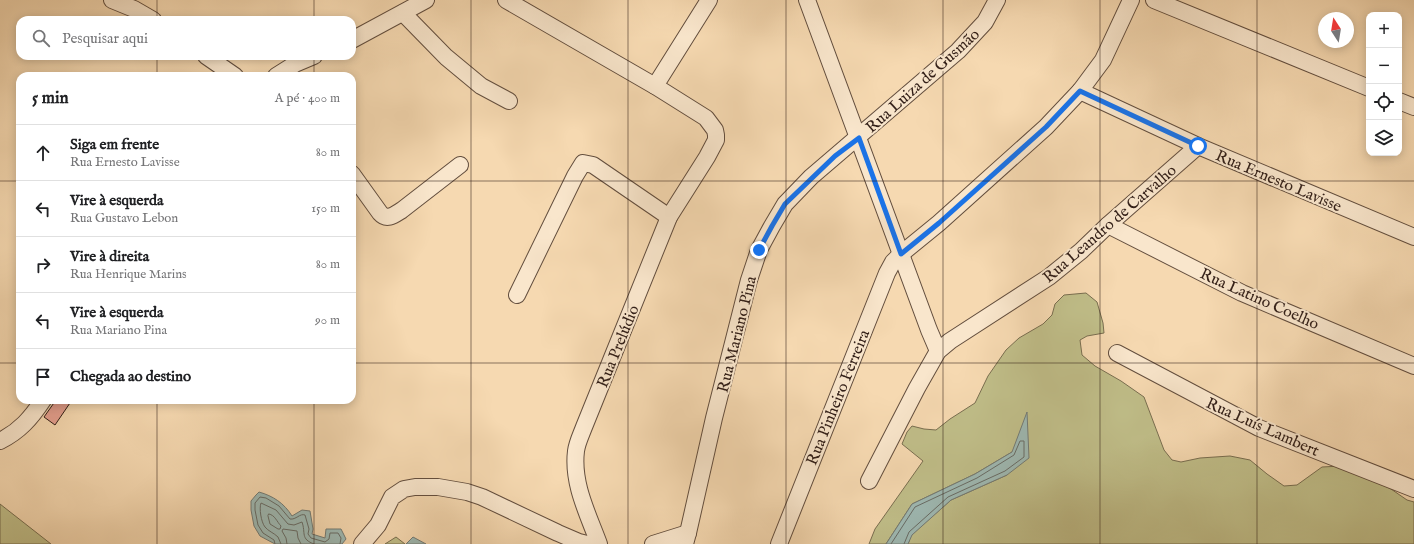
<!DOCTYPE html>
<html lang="pt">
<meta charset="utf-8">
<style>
body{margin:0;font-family:"IM FELL English",serif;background:#f6f6f6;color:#202124}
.controls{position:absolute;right:12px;top:12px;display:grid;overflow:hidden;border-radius:8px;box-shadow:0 2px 10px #0003}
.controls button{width:36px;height:36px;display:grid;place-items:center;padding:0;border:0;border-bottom:1px solid #e0e0e0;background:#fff;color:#202124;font:20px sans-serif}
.compass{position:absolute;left:1318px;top:12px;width:36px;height:36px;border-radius:50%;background:#fff;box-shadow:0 2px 10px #0003;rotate:348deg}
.stop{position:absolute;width:12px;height:12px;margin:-9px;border:3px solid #1a73e8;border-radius:50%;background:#fff}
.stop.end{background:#1a73e8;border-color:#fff;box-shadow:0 1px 4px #0008}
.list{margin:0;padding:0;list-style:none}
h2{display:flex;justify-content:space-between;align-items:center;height:52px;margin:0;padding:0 16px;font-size:17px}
h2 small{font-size:13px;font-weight:400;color:#757577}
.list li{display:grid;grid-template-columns:26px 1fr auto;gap:12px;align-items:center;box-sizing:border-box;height:56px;padding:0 16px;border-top:1px solid #e0e0e0}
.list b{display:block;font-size:15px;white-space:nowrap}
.list p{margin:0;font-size:13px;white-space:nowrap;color:#757577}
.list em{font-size:13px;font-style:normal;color:#757577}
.icon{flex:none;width:22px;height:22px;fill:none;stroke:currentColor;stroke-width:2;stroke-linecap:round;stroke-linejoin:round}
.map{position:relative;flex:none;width:1414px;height:544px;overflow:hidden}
.search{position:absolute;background:#fff;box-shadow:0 2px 10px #0003;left:16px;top:16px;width:340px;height:44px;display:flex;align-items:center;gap:10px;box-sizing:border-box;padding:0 14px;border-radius:12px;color:#757577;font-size:15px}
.panel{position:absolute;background:#fff;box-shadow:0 2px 10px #0003;left:16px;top:72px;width:340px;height:332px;border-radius:12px}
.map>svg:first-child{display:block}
</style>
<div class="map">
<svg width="1414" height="544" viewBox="0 0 1414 544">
<rect width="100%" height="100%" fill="#f6d9b1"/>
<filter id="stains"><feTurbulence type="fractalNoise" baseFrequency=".005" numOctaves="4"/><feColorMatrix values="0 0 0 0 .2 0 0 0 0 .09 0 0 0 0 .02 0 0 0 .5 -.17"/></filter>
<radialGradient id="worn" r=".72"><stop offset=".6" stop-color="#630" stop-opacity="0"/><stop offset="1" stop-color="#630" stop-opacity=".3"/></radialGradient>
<g fill="#c0be89" stroke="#796e50">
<polygon points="1086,293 1097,302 1103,323 1104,333 1087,336 1080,340 1082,355 1095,366 1121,381 1144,397 1164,450 1172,460 1181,462 1200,458 1230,456 1250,460 1267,474 1284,486 1297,485 1322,467 1341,466 1353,469 1391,489 1407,500 1414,502 1414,544 908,544 911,535 951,500 1007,475 1012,452 975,474 912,504 886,544 869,544 875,529 923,461 902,444 907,432 912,426 924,429 936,430 950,419 975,403 988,376 1006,350 1019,338 1043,324 1052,315 1055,304 1064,295"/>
<polygon points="0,504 51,544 0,544"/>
<polygon points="396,537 405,544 385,544"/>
</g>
<g fill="#9eb9b3" stroke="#737b75">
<polygon points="1027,412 1029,458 1007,475 951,500 912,535 908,544 886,544 912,504 975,474 1012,452"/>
<path d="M259 492C273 496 284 503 292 516L302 510 310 511 313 529 312 534 325 538 326 529H341L346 539 342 544H275L260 536 254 526 251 510V501L256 495Z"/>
<polygon points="413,537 426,544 406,544"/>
</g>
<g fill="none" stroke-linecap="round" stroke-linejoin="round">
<g stroke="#686c66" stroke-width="1">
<path d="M269 514C275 515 277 522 281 526L280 529H278L270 524 268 516Z"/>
<path d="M275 544 274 540 263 533 258 525 255 510V503L260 497 266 498 279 506 290 519C296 520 300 513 305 515L309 529 308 534 311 538 325 542 329 539 330 533H338L341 538 340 544"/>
<path d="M281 544 278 537C274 533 268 531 265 527 261 522 259 508 261 503L276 510 288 524 294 525 302 522C306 533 300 539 314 544"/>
<polyline points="287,544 286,538 282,531 283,529 297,531 298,538 301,544"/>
<polyline points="891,544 915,507 977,478 1014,455 1020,441 1024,441 1024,457 1005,471 948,497 909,532 904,544"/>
</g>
</g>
<polygon fill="#e6a191" stroke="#321f18" points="56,400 72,400 55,425 44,417"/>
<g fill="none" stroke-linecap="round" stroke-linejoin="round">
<defs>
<g id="minor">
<polyline points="112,0 134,9 153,20"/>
<path d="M506 0 655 86 706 118 715 130 716 135V140L707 157 669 217 584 427C581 435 577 443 576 451 572 484 588 514 599 544"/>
<polyline points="807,0 929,330 938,351"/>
<polyline points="1154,0 1369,88"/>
<polyline points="403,13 446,57 481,86 509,101"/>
<polyline points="352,40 426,0"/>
<polyline points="206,56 235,76"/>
<polyline points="276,76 295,64 314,56"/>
<polyline points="655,86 709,0"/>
<polyline points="1080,91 1198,146 1414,237"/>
<polyline points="1399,101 1414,107"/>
<path d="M352 174 380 213C387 221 394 215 402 210L460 165"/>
<polyline points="1108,225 1242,293 1414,366"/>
<polyline points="517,295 575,176 583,163 593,165 669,217"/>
<polyline points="1117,353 1259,428 1414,489"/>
<path d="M0 441C20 431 31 418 43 400"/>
<polyline points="869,481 917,388 938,351 950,341 1049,277 1081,251 1108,225 1198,146"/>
<polyline points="362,544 378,525 392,497 404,489 415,487 438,487 467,492 482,497 558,533 579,542 587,544"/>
<polyline points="653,544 688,533"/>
<polyline points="685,544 688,533 714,418 749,280 759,250 772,226 785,204 811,177 958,51 985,22 997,0"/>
<polyline points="779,544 887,273 893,262 901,254 939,223 1046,127 1080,91 1103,60 1131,0"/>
</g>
</defs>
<use href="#minor" stroke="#634e3e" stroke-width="18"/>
<use href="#minor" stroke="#f9e6cc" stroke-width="16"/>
</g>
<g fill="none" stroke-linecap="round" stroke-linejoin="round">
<polyline stroke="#1a73e8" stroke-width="5" points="759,250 772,226 785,204 835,156 859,138 901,254 939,223 1046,127 1080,91 1198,146"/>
</g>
<path fill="none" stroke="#321f18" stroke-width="1" stroke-opacity="0.55" d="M157 0V20M314 0V20M471 0V544M628 0V544M786 0V544M943 0V544M1100 0V544M1257 0V544M157 56V76M314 56V76M0 181H20M352 181H1414M0 363H20M352 363H1414M157 400V544M314 400V544"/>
<g text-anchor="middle" stroke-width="4" stroke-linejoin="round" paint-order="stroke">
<g font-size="16" fill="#321f18" stroke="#f9e6cc">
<text transform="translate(922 80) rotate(-42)" y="6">Rua Luiza de Gusmão</text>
<text transform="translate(1279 180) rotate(23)" y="6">Rua Ernesto Lavisse</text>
<text transform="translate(1109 223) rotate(-41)" y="6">Rua Leandro de Carvalho</text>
<text transform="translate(1260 298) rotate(24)" y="6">Rua Latino Coelho</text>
<text transform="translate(736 334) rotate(-76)" y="6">Rua Mariano Pina</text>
<text transform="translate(617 346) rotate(-68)" y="6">Rua Prelúdio</text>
<text transform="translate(837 397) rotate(-68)" y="6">Rua Pinheiro Ferreira</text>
<text transform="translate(1263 426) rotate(24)" y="6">Rua Luís Lambert</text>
</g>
</g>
<rect width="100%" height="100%" filter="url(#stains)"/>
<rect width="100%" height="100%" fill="url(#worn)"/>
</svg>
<div class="controls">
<button>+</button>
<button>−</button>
<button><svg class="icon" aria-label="locate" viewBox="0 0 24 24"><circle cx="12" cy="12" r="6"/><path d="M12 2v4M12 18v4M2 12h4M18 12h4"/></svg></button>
<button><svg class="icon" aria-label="layers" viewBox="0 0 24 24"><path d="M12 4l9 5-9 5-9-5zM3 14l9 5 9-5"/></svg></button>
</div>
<svg class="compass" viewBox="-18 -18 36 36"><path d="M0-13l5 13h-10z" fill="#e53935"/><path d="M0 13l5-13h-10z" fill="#757577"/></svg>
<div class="stop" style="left:1198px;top:146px"></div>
<div class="stop end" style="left:759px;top:250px"></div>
<div class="search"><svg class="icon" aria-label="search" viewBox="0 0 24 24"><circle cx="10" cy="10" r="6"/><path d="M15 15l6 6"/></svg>Pesquisar aqui</div>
<section class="panel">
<h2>5 min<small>A pé · 400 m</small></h2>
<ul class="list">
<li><svg class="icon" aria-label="ahead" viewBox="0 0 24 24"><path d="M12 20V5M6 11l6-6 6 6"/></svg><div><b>Siga em frente</b><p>Rua Ernesto Lavisse</p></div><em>80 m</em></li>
<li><svg class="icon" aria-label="left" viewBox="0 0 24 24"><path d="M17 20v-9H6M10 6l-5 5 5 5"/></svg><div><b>Vire à esquerda</b><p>Rua Gustavo Lebon</p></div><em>150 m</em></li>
<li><svg class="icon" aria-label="right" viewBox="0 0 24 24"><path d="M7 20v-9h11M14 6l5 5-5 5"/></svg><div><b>Vire à direita</b><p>Rua Henrique Marins</p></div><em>80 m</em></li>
<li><svg class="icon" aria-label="left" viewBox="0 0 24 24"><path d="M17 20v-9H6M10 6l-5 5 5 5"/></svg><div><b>Vire à esquerda</b><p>Rua Mariano Pina</p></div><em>90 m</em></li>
<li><svg class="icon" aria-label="arrive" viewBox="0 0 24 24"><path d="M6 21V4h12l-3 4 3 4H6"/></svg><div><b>Chegada ao destino</b></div></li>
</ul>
</section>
</div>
